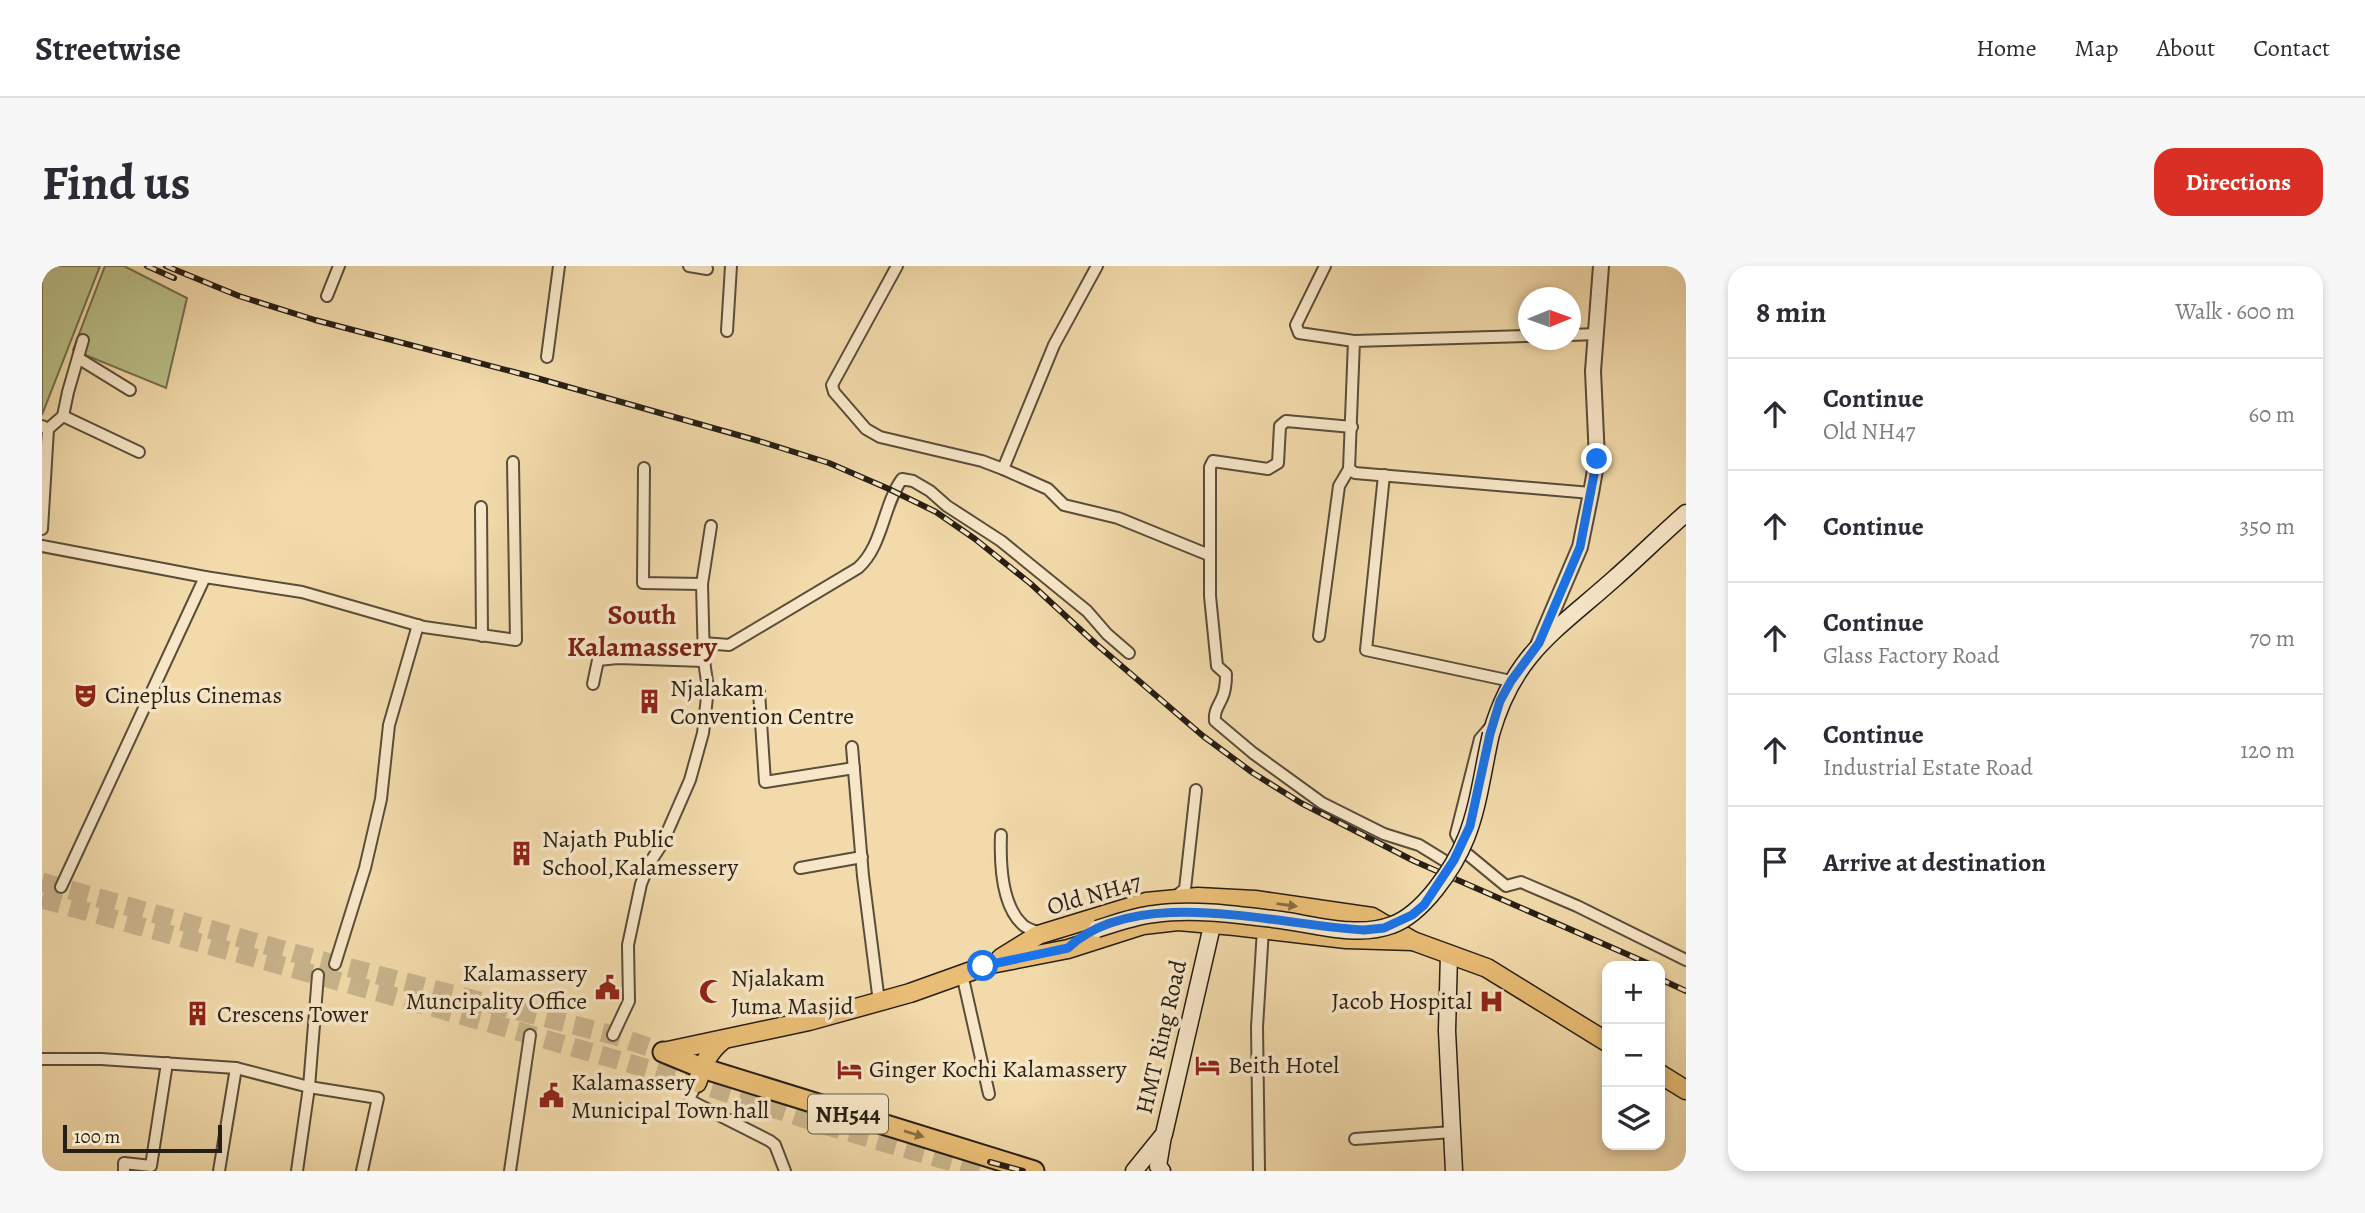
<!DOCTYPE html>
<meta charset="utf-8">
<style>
body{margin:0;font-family:Alegreya,serif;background:#f7f7f7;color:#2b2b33}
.controls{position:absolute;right:21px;bottom:21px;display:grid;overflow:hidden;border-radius:14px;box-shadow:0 4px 10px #0003}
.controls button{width:63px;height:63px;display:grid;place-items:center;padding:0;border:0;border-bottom:2px solid #e1e1e2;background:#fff;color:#2b2b33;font:35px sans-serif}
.compass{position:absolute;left:1476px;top:21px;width:63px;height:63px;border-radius:50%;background:#fff;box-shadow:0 4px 10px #0003;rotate:89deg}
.scale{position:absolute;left:21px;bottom:18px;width:159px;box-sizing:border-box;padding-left:7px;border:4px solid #271e14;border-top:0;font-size:19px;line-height:24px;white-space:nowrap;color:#271e14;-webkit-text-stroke:5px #f7e7c8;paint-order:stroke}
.stop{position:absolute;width:21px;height:21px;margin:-16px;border:5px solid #1a73e8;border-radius:50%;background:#fff}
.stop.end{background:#1a73e8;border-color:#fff;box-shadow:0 2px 7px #0008}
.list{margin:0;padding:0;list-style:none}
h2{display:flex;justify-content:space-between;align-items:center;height:91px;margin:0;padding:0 28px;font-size:30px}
h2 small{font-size:23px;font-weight:400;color:#7c7c81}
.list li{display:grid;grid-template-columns:46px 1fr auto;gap:21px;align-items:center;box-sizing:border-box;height:112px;padding:0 28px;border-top:2px solid #e1e1e2}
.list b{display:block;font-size:26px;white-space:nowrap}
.list p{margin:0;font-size:23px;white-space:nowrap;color:#7c7c81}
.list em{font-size:23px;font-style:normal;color:#7c7c81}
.icon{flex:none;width:38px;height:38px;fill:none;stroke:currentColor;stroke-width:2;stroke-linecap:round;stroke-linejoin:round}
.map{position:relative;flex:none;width:1644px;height:905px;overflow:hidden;border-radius:21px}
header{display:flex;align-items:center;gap:42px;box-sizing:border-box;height:98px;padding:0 35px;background:#fff;border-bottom:2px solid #e1e1e2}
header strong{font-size:33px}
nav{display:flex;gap:38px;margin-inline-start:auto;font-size:24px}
.intro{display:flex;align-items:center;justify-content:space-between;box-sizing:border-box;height:168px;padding:0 42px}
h1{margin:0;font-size:49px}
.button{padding:18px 32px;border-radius:21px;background:#d93025;color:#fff;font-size:24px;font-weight:700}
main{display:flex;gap:42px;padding:0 42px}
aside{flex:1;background:#fff;border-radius:21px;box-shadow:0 4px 10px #0003}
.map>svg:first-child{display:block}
</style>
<header>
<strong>Streetwise</strong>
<nav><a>Home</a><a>Map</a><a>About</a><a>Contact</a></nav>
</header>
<div class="intro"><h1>Find us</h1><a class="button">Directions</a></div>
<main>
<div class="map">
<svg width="1644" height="905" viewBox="0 0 1644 905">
<rect width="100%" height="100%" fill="#f2daaa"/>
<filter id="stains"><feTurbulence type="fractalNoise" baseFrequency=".00286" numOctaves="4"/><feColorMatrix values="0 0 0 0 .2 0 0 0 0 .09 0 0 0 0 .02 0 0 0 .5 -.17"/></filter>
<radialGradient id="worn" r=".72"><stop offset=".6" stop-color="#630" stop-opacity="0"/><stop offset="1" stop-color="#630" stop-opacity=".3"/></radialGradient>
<g fill="#bac088" stroke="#706f4e" stroke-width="2">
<polygon points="0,0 58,0 0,149"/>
<polygon points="63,0 82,0 145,32 124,122 31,84"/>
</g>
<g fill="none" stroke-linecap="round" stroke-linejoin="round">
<g stroke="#c9b48c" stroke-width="19" stroke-dasharray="19 10" stroke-linecap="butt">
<polyline points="0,616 273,693 571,769 621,786"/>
<polyline points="0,633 451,758 655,817 782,859 941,905"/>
</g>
<defs>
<g id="minor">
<polyline points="647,0 665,3"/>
<polyline points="855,0 790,119 792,126 824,163 838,171 940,195 961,203 1006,223 1022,239 1076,252 1167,289"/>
<polyline points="1283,0 1254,59 1257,67 1312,75"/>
<polyline points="285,30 297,0"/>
<polyline points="685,65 689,0"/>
<polyline points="1528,69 1554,68"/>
<polyline points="1486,70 1312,75 1307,203 1313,207 1549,227"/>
<polyline points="505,91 517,0"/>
<polyline points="36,92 88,124"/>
<polyline points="21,150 97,186"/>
<polyline points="0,160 6,163 0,263"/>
<path d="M1310 161 1244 155 1238 160 1236 197 1226 203 1171 195 1168 201V330L1175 400 1184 408C1184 415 1183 426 1180 432 1176 441 1172 445 1173 455L1211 487 1280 537 1342 568 1377 579 1403 595"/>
<polyline points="6,163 21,150 26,126 41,74"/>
<polyline points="961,203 1012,79 1055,0"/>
<polyline points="1342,209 1324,384 1469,415"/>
<polyline points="439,241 440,370"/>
<polyline points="0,280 163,311"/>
<polyline points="660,318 669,260"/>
<polyline points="1277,370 1297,220 1307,203"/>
<path d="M661 377 687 379 816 302C841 280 841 239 860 213L871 215 888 225 905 240 959 275 1045 345 1065 368 1087 387"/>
<polyline points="551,418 556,394 576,392 662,395"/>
<polyline points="717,426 723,516 812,502"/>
<polyline points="1450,459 1438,473 1414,568 1424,587 1464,620 1479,616 1535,640 1644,694"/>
<polyline points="810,481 821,610 837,736"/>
<path d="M959 569C958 595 959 638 980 658 984 663 994 665 1000 668"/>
<polyline points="758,602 820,591"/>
<polyline points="19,621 163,311 260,326 382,361 474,374 471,196"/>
<polyline points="1133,631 1143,623 1154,524"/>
<polyline points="293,698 323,602 339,533 347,459 376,359"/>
<polyline points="920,708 947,828"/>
<polyline points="571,769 587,735 586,679 599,618 607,598 620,578 648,514 661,467 666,422 662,395 660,318 601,317 602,202"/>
<polyline points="0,793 59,793 194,802 267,821 336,832 320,905"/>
<polyline points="655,817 648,831 649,835 728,875 733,879 743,905"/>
<polyline points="1313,873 1410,866"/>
<polyline points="82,905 82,897 109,900 125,797"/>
<polyline points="177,905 194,802"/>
<polyline points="255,905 267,821 276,709"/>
<polyline points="468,905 488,769"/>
<polyline points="1217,905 1215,761 1221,663"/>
</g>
<polyline id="tertiary" points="1497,377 1538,281 1549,227 1555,193 1551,105 1559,0"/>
<g id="secondary">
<path d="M1449 468C1472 387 1514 365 1573 312 1597 291 1620 268 1644 247"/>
<polyline points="1407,688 1405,765 1412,905"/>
<polyline points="1092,905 1122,868 1173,647"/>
<polyline points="1120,905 1116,900 1121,870"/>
</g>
<g id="primary">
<polyline points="959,692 996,669 1104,636 1156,631 1213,634 1330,651 1371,675 1445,702 1565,776"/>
<polyline points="621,786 767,755 868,727 949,698 1026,683 1101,659 1136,655 1193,660 1304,673 1371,675"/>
<polyline points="1618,808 1644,824"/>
<path d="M655 817C661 799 666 786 681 774"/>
</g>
<polyline id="trunk" points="621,786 660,802 992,905"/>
</defs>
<use href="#minor" stroke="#5a4d3a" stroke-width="14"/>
<use href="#tertiary" stroke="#5a4d3a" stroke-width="18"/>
<use href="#secondary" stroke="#271e14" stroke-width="19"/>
<use href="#primary" stroke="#271e14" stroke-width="21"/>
<use href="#trunk" stroke="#271e14" stroke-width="23"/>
<use href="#minor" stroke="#f7e7c8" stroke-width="10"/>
<use href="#tertiary" stroke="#f7e7c8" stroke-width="14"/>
<use href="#secondary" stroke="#f7e7c8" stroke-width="16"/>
<use href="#primary" stroke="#e9bd75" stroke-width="18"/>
<use href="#trunk" stroke="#e9bd75" stroke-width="19"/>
<defs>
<g id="rail">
<polyline points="105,0 132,12"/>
<polyline points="124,0 197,30 273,54 491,111 717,175 787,197 847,223 894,246 933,273 989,318 1054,378 1161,470 1211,507 1259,537 1372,595 1612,700"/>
<polyline points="1618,713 1644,725"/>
<polyline points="948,896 981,905"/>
</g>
</defs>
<use href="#rail" stroke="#271e14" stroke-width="6"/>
<use href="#rail" stroke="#f7e7c8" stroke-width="3.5" stroke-dasharray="10" stroke-linecap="butt"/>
<defs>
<path id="secondary-bridge" d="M1055 663C1074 657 1093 650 1112 648 1153 642 1198 649 1239 654 1274 659 1316 672 1350 659 1381 648 1412 602 1424 572 1437 540 1441 502 1449 468"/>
</defs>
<use href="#secondary-bridge" stroke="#271e14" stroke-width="19" stroke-linecap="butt"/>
<use href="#secondary-bridge" stroke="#f7e7c8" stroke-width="16"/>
</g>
<defs><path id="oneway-solid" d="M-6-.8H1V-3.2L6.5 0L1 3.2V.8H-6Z" transform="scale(1.75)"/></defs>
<g fill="#886e44">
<use href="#oneway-solid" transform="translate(1245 639) rotate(8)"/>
<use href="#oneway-solid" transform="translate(872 868) rotate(17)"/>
</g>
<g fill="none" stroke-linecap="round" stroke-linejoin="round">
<path stroke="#1a73e8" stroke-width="9" d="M941 700 1026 682C1095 617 1238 660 1322 664L1342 662 1370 649 1382 639 1412 594 1428 560 1448 468 1458 435 1469 415 1497 377 1538 281 1555 193"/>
</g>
<defs>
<symbol id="theatre-bare" viewBox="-9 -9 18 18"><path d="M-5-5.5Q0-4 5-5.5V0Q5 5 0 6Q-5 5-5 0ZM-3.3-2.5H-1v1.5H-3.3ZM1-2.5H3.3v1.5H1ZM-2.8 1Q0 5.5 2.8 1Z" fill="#8f2418" stroke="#f7e7c8" stroke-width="2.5" paint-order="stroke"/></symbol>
<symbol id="building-bare" viewBox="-9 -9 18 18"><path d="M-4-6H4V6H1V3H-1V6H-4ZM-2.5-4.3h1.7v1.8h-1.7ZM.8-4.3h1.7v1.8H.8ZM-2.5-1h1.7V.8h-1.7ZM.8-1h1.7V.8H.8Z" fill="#8f2418" stroke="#f7e7c8" stroke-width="2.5" paint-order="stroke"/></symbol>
<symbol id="civic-bare" viewBox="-9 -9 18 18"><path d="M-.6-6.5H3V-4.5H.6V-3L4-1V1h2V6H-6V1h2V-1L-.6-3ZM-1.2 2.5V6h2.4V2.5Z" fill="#8f2418" stroke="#f7e7c8" stroke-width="2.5" paint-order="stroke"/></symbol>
<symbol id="mosque-bare" viewBox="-9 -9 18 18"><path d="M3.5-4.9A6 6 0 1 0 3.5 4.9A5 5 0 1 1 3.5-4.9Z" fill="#8f2418" stroke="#f7e7c8" stroke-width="2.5" paint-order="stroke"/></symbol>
<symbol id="hospital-bare" viewBox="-9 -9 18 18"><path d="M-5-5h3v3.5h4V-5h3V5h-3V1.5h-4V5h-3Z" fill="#8f2418" stroke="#f7e7c8" stroke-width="2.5" paint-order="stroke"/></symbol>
<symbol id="hotel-bare" viewBox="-9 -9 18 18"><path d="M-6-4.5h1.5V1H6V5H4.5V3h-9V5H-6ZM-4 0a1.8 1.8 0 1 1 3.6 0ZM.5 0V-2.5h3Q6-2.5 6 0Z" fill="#8f2418" stroke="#f7e7c8" stroke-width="2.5" paint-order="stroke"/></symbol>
</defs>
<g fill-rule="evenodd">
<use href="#theatre-bare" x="26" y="412" width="35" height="35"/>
<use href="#building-bare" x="590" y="418" width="35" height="35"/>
<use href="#building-bare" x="462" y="570" width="35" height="35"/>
<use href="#civic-bare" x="548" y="704" width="35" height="35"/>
<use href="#mosque-bare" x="652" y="708" width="35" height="35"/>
<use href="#hospital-bare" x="1432" y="718" width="35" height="35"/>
<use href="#building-bare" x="138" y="730" width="35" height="35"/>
<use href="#hotel-bare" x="1148" y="782" width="35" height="35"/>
<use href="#hotel-bare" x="790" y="786" width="35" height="35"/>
<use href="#civic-bare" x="492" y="812" width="35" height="35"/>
</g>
<g text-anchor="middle" stroke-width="7" stroke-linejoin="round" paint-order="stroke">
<rect fill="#f7e7c8" stroke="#655a4a" stroke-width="2" x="766" y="828.5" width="80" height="39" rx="5"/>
<g font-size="23" font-weight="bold" fill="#271e14">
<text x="806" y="856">NH544</text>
</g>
<g font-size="24" fill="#271e14" stroke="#f7e7c8" text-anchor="start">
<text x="628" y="430">Njalakam<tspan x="628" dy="28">Convention Centre</tspan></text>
<text x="63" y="437">Cineplus Cinemas</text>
<text x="500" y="581">Najath Public<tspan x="500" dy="28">School,Kalamessery</tspan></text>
<text x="545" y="715" text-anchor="end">Kalamassery<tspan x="545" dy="28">Muncipality Office</tspan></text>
<text x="689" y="720">Njalakam<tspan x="689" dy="28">Juma Masjid</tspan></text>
<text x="1430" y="743" text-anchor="end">Jacob Hospital</text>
<text x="175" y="756">Crescens Tower</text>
<text x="1186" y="807">Beith Hotel</text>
<text x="827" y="811">Ginger Kochi Kalamassery</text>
<text x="529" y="824">Kalamassery<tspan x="529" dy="28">Municipal Town hall</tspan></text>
</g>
<g font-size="24" fill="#271e14" stroke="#f7e7c8">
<text transform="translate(1052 628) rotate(-16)" y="8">Old NH47</text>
<text transform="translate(1119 771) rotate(-77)" y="8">HMT Ring Road</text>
</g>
<g font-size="28" font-weight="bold" fill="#7a1f14" stroke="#f7e7c8">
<text x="600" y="358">South<tspan x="600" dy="32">Kalamassery</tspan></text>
</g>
</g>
<rect width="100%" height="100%" filter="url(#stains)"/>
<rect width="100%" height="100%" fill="url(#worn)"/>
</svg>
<div class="controls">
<button>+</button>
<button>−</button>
<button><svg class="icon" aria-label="layers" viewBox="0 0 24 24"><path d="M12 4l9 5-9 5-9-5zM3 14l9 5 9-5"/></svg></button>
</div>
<svg class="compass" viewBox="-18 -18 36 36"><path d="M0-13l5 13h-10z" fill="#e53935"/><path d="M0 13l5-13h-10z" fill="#7c7c81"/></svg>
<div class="scale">100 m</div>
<div class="stop" style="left:941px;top:700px"></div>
<div class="stop end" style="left:1555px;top:193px"></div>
</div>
<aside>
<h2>8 min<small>Walk · 600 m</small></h2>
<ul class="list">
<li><svg class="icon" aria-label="ahead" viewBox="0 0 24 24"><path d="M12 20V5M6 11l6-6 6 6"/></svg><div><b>Continue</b><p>Old NH47</p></div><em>60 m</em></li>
<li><svg class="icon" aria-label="ahead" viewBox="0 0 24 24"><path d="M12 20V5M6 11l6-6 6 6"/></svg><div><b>Continue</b></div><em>350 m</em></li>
<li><svg class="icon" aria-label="ahead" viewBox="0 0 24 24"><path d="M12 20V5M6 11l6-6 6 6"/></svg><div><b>Continue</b><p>Glass Factory Road</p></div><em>70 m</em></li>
<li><svg class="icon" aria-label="ahead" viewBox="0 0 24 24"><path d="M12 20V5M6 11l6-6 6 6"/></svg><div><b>Continue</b><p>Industrial Estate Road</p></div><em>120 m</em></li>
<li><svg class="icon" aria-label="arrive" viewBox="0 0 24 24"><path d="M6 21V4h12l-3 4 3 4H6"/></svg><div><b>Arrive at destination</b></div></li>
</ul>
</aside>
</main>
